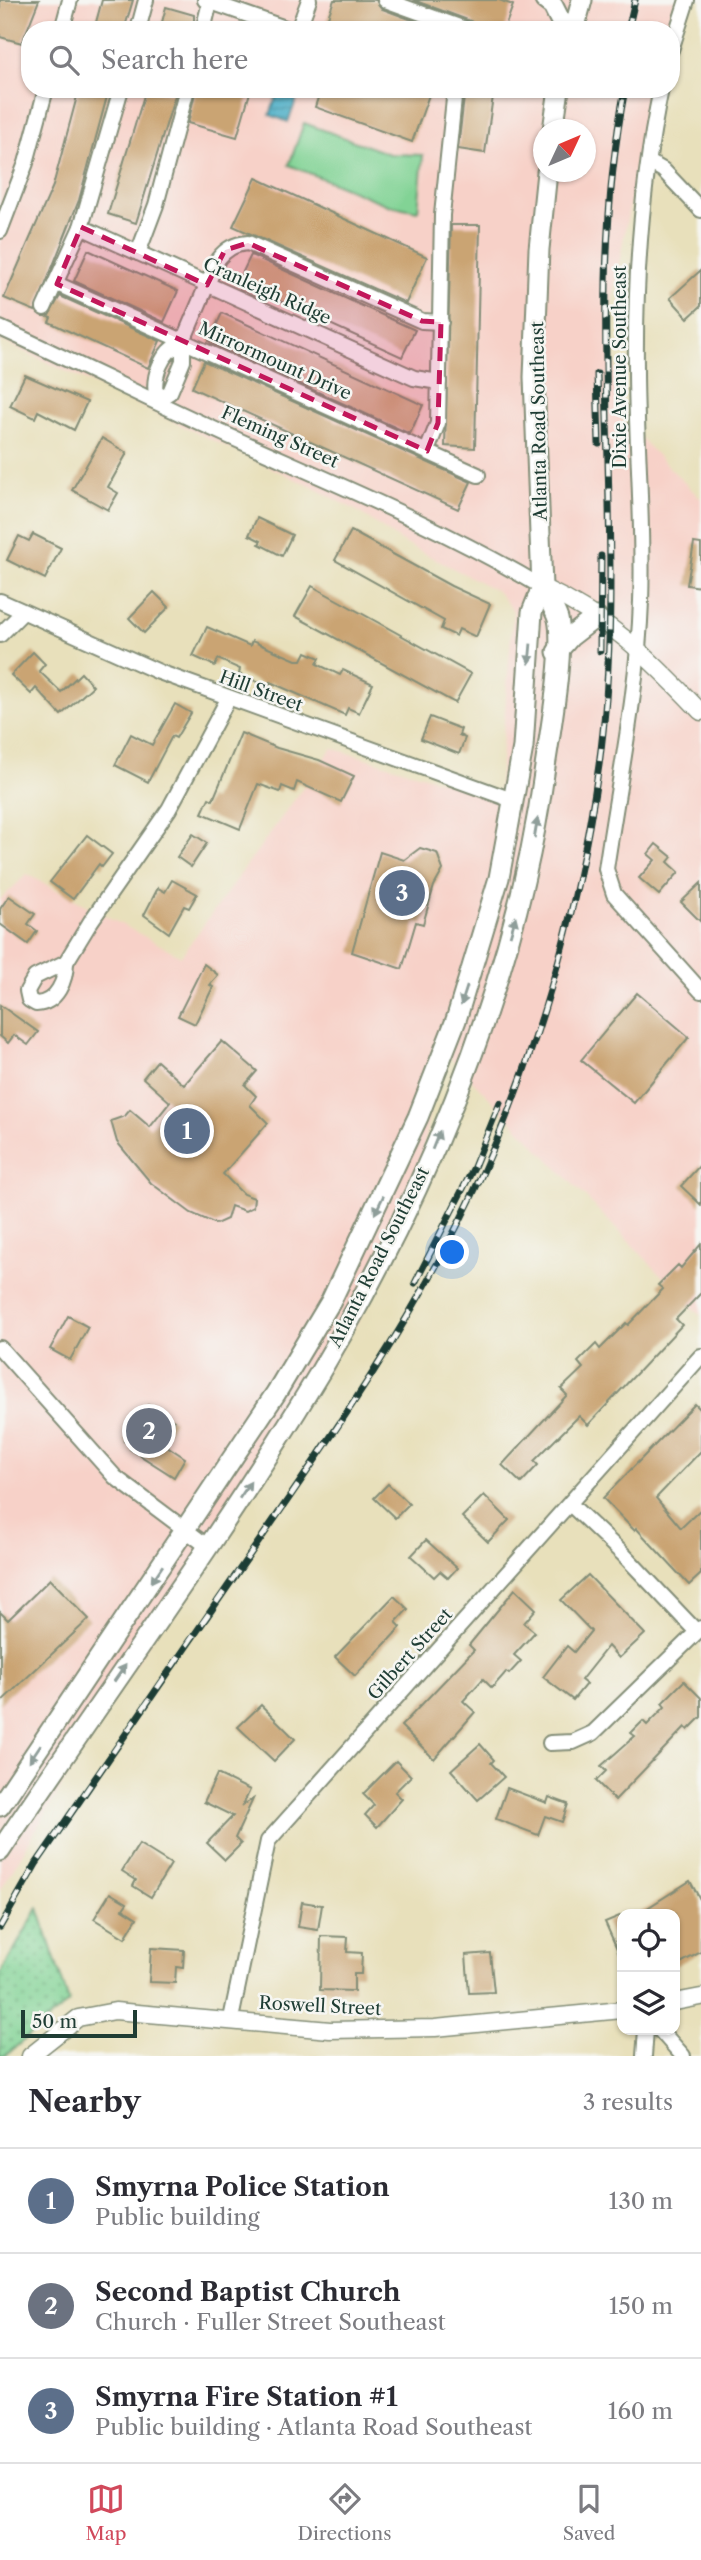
<!DOCTYPE html>
<meta charset="utf-8">
<style>
body{margin:0;font-family:"Libre Caslon Text",serif;background:#f2f2f3;color:#2b2b33}
.controls{position:absolute;right:21px;bottom:21px;display:grid;overflow:hidden;border-radius:14px;box-shadow:0 2px 5px #0004}
.controls button{width:63px;height:63px;display:grid;place-items:center;padding:0;border:0;border-bottom:2px solid #e1e1e2;background:#fff;color:#2b2b33;font:35px sans-serif}
.compass{position:absolute;left:533px;top:119px;width:63px;height:63px;border-radius:50%;background:#fff;box-shadow:0 2px 5px #0004;rotate:46deg}
.scale{position:absolute;left:21px;bottom:18px;width:116px;box-sizing:border-box;padding-left:7px;border:4px solid #1f3d34;border-top:0;font-size:19px;line-height:24px;white-space:nowrap;color:#1f3d34;-webkit-text-stroke:5px #f6f6f2;paint-order:stroke}
.you{position:absolute;left:453px;top:1253px;width:24px;height:24px;margin:-18px;border:5px solid #fff;border-radius:50%;background:#1a73e8;box-shadow:0 0 0 10px #1a73e833}
.badge{display:grid;place-items:center;width:46px;height:46px;border-radius:50%;background:#d1495b;color:#fff;font-size:23px;font-weight:700}
.pin{position:absolute;translate:-50% -50%;border:4px solid #fff;box-shadow:0 2px 7px #0006}
.list{margin:0;padding:0;list-style:none}
h2{display:flex;justify-content:space-between;align-items:center;height:91px;margin:0;padding:0 28px;font-size:30px}
h2 small{font-size:23px;font-weight:400;color:#7c7c81}
.list li{display:grid;grid-template-columns:46px 1fr auto;gap:21px;align-items:center;box-sizing:border-box;height:105px;padding:0 28px;border-top:2px solid #e1e1e2}
.list b{display:block;font-size:26px;white-space:nowrap}
.list p{margin:0;font-size:23px;white-space:nowrap;color:#7c7c81}
.list em{font-size:23px;font-style:normal;color:#7c7c81}
.icon{flex:none;width:38px;height:38px;fill:none;stroke:currentColor;stroke-width:2;stroke-linecap:round;stroke-linejoin:round}
.map{position:relative;flex:none;width:701px;height:2056px;overflow:hidden}
.search{position:absolute;background:#fff;box-shadow:0 2px 5px #0004;left:21px;right:21px;top:21px;height:77px;display:flex;align-items:center;gap:18px;box-sizing:border-box;padding:0 24px;border-radius:28px;color:#7c7c81;font-size:26px}
.sheet{height:406px;background:#fff}
nav{display:flex;justify-content:space-around;align-items:center;box-sizing:border-box;height:98px;border-top:2px solid #e1e1e2;background:#fff;font-size:19px;color:#7c7c81}
nav a{display:grid;justify-items:center;gap:4px}
nav .on{color:#d1495b}
.map>svg:first-child{display:block}
</style>
<div class="map">
<svg width="701" height="2056" viewBox="0 0 701 2056">
<defs>
<pattern id="park-dots" width="8" height="8" patternUnits="userSpaceOnUse" patternTransform="scale(1.75)"><rect width="8" height="8" fill="#82d395"/><path d="M2 2h.1M6 6h.1" fill="none" stroke="#6aac7a" stroke-width="1.8" stroke-linecap="round"/></pattern>
<pattern id="water-rules" width="6" height="5" patternUnits="userSpaceOnUse" patternTransform="scale(1.75)"><rect width="6" height="5" fill="#48aec7"/><path d="M0 2.5h6" fill="none" stroke="#3b8fa2"/></pattern>
</defs>
<rect width="100%" height="100%" fill="#f6f6f2"/>
<filter id="ink" filterUnits="userSpaceOnUse"><feTurbulence type="fractalNoise" baseFrequency=".0143" numOctaves="2"/><feDisplacementMap in="SourceGraphic" scale="14" xChannelSelector="R" yChannelSelector="G"/><feConvolveMatrix kernelMatrix="1 2 1 2 8 2 1 2 1" color-interpolation-filters="sRGB"/></filter>
<filter id="wash" filterUnits="userSpaceOnUse"><feTurbulence type="fractalNoise" baseFrequency=".00686" numOctaves="4" result="noise"/><feDisplacementMap in="SourceGraphic" scale="28" xChannelSelector="R" yChannelSelector="G"/><feGaussianBlur stdDeviation="1.57" result="paint"/><feColorMatrix in="noise" values="0 0 0 0 0 0 0 0 0 0 0 0 0 0 0 0 0 1.4 0 .05"/><feComposite in="paint" operator="in"/></filter>
<g filter="url(#wash)">
<rect width="100%" height="100%" fill="#e8e0bb"/>
<path fill="#f7d1c8" fill-rule="evenodd" d="M0 0H688L671 30H30V89H651L609 318 621 419 701 499V1316L439 1046 412 1224 357 1323 118 1691 0 1891V900L27 874 181 956 332 748 498 798 513 611 497 591 402 542 359 512 312 487 0 340ZM544 130H586V172H544Z"/>
<polygon fill="#82d395" stroke="#508864" stroke-width="2" points="304,123 389,154 423,155 418,211 388,205 289,165"/>
<polygon fill="url(#park-dots)" stroke="#508864" stroke-width="2" points="38,1908 69,2002 5,2056 0,2056 0,1975"/>
<polygon fill="url(#water-rules)" stroke="#34767e" stroke-width="2" points="279,89 299,93 288,122 270,115"/>
<g id="blocks">
<g fill="#caa473">
<polygon points="0,0 39,0 22,43 0,37"/>
<polygon points="102,0 133,0 124,30 94,30"/>
<polygon points="334,0 376,0 382,9 439,30 355,30 341,26 327,20"/>
<polygon points="413,0 499,0 513,5 504,30 477,30 471,21"/>
<polygon points="166,7 194,15 194,30 160,30"/>
<polygon points="79,89 109,89 79,200 35,311 4,298 53,186"/>
<polygon points="146,89 174,94 177,89 136,223 108,214"/>
<polygon points="196,89 251,89 237,137 188,123"/>
<polygon points="321,89 423,89 430,92 412,142 315,107"/>
<polygon points="465,89 494,89 485,153 458,149"/>
<polygon points="256,178 427,257 406,303 233,226"/>
<polygon points="451,225 480,225 475,448 445,446"/>
<polygon points="88,250 178,291 164,322 74,281"/>
<polygon points="251,255 415,330 402,357 238,282"/>
<polygon points="701,270 701,306 688,318 670,298"/>
<polygon points="60,296 160,341 148,368 49,322 51,318 48,317"/>
<polygon points="222,313 423,405 410,434 212,344 209,341"/>
<polygon points="204,361 471,482 458,509 192,388"/>
<polygon points="25,375 87,402 74,430 38,411 35,418 10,406"/>
<polygon points="102,438 127,453 108,487 118,493 108,510 72,490"/>
<polygon points="257,518 292,535 282,556 259,544 261,541 249,535"/>
<polygon points="351,531 451,586 490,604 476,637 459,629 456,636 441,629 444,621 335,560"/>
<polygon points="33,534 61,548 45,579 7,560 19,536 29,541"/>
<polygon points="694,543 701,544 701,587 687,585"/>
<polygon points="312,586 471,674 455,703 295,616"/>
<polygon points="154,592 169,607 144,633 129,618"/>
<polygon points="207,627 250,646 252,641 296,660 302,660 306,652 320,658 317,664 340,675 343,670 373,684 359,713 348,708 345,715 270,682 269,687 239,674 240,669 218,659 215,666 193,656"/>
<polygon points="33,652 45,664 39,671 61,692 81,673 93,686 61,715 36,688 31,694 11,675"/>
<polygon points="175,704 191,713 176,738 172,736 148,782 115,765 131,734 152,745"/>
<polygon points="430,717 461,729 459,735 465,738 459,754 421,739"/>
<polygon points="241,733 277,748 319,760 354,776 341,802 297,782 294,791 282,786 280,792 258,784 240,829 202,813 209,798 213,800"/>
<polygon points="193,834 207,843 191,867 177,857"/>
<polygon points="87,835 112,854 102,867 99,864 73,899 50,882"/>
<polygon points="656,844 672,857 668,862 679,872 659,895 639,878 655,860 648,854"/>
<polygon points="420,848 437,853 443,870 434,886 423,924 416,922 402,969 352,952 380,852 404,860"/>
<polygon points="172,880 197,894 189,908 184,906 169,933 144,915 158,888 165,892"/>
<polygon points="701,883 701,922 681,902"/>
<polygon points="9,896 35,914 28,924 37,931 28,944 0,924 0,909"/>
<polygon points="204,964 218,975 210,985 213,987 195,1024 178,1016"/>
<polygon points="637,993 689,1037 634,1103 581,1060"/>
<polygon points="0,1005 38,1032 28,1045 14,1035 8,1043 0,1036"/>
<polygon points="222,1041 257,1071 245,1085 256,1096 250,1105 268,1123 223,1174 243,1194 254,1198 253,1207 245,1211 231,1206 227,1219 216,1224 191,1213 151,1183 117,1142 111,1121 125,1116 130,1110 150,1127 170,1102 143,1078 157,1061 184,1085"/>
<polygon points="701,1164 701,1205 681,1186"/>
<polygon points="701,1244 701,1293 676,1319 682,1325 588,1425 579,1416 534,1461 538,1465 521,1483 502,1465 567,1395 561,1389 583,1368 578,1362 596,1344 600,1349 626,1323 628,1325 663,1289 658,1285 678,1265 681,1268"/>
<polygon points="68,1316 88,1327 70,1360 50,1349"/>
<polygon points="695,1404 701,1410 701,1451 656,1498 681,1528 701,1509 701,1574 689,1585 636,1528 634,1530 603,1498"/>
<polygon points="148,1405 174,1421 161,1442 185,1458 174,1477 130,1449 132,1446 124,1441"/>
<polygon points="388,1484 409,1504 395,1518 374,1498"/>
<polygon points="484,1495 509,1520 488,1542 462,1517"/>
<polygon points="426,1540 457,1568 448,1578 440,1571 434,1577 411,1556"/>
<polygon points="588,1575 645,1634 619,1658 608,1646 581,1680 586,1684 573,1700 543,1677 567,1646 574,1652 591,1631 561,1600"/>
<polygon points="50,1579 89,1619 0,1703 0,1612 8,1620"/>
<polygon points="515,1589 536,1609 524,1623 535,1632 514,1655 521,1661 509,1674 506,1672 492,1688 483,1679 463,1701 475,1712 434,1759 401,1726 474,1650 469,1645"/>
<polygon points="394,1596 408,1609 396,1622 401,1627 355,1676 335,1657"/>
<polygon points="684,1681 701,1698 701,1717 688,1730 685,1727 615,1800 596,1781 606,1771 601,1766 635,1736 631,1733 643,1721 647,1725 665,1707 662,1703"/>
<polygon points="261,1705 295,1739 274,1761 238,1727"/>
<polygon points="480,1744 494,1760 491,1763 504,1777 478,1800 451,1770"/>
<polygon points="396,1761 411,1776 395,1792 402,1799 377,1827 365,1815 374,1805 363,1794"/>
<polygon points="217,1774 250,1790 243,1805 253,1799 235,1838 241,1844 225,1860 207,1843 233,1816 204,1802"/>
<polygon points="507,1788 547,1803 549,1797 568,1804 562,1822 545,1816 538,1835 496,1819"/>
<polygon points="139,1844 171,1864 151,1897 133,1886 136,1880 122,1871"/>
<polygon points="690,1881 701,1901 701,1952 675,1966 675,1914 638,1914"/>
<polygon points="110,1893 127,1903 123,1909 137,1918 125,1938 94,1919"/>
<polygon points="302,1902 322,1905 318,1930 298,1927"/>
<polygon points="622,1915 622,1960 605,1922"/>
<polygon points="321,1936 348,1937 347,1952 362,1953 361,1974 354,1974 354,1991 320,1990"/>
<polygon points="151,1948 184,1950 183,1968 176,1967 175,1983 149,1982"/>
<polygon points="490,1953 494,1992 469,1993 466,1955"/>
</g>
</g>
</g>
<g filter="url(#ink)">
<use href="#blocks" fill-opacity="0" stroke="#848e78" stroke-width="2"/>
<g fill="none" stroke-linecap="round" stroke-linejoin="round">
<defs>
<g id="minor">
<polyline points="205,0 291,30"/>
<polyline points="385,0 468,30"/>
<polyline points="62,30 70,0"/>
<polyline points="138,30 146,0"/>
<polyline points="203,30 210,2"/>
<polyline points="298,30 309,0"/>
<polyline points="671,50 687,0"/>
<path d="M661 89C642 180 635 275 636 368 636 446 644 524 641 601 638 690 619 780 606 869L614 894 701 991"/>
<polyline points="649,162 663,170 701,210"/>
<polyline points="81,227 414,378 439,382"/>
<polyline points="0,231 26,163 46,89"/>
<polyline points="138,253 156,205 187,89"/>
<polyline points="57,284 478,475"/>
<polyline points="44,308 81,227 121,89"/>
<path d="M0 328C77 363 153 402 231 437 336 484 443 528 542 587"/>
<path d="M183 341C161 352 151 377 157 400L170 392 183 361V341L218 259C226 249 234 244 248 243L422 321 441 322"/>
<polyline points="427,451 438,423 442,215 455,89"/>
<polyline points="0,601 159,672 515,801"/>
<polyline points="0,635 23,612"/>
<polyline points="66,962 91,921 169,809 228,699"/>
<path d="M66 962C66 980 57 1003 36 1004L29 1000 27 991 35 977Z"/>
<polyline points="0,1348 115,1477 207,1546"/>
<polyline points="570,1504 624,1555 697,1632"/>
<polyline points="550,1743 573,1742 593,1733 701,1628"/>
<polyline points="231,2019 268,1841 701,1356"/>
<polyline points="660,2030 683,2056"/>
<polyline points="644,2056 646,2030"/>
</g>
<g id="tertiary">
<path d="M542 587C613 620 648 657 701 712"/>
<polyline points="675,2002 701,1997"/>
<polyline points="30,2056 78,2018 115,2011 330,2030 435,2028 622,2010"/>
</g>
<g id="secondary">
<polyline points="545,0 553,6 565,30"/>
<polyline points="574,30 582,0"/>
<polyline points="553,130 559,89"/>
<polyline points="557,652 570,637 596,617"/>
<polyline points="0,1806 276,1393 331,1301 418,1117 456,1020 499,878 523,747 532,612 542,587 534,377 539,249 547,172"/>
<path d="M0 1851C98 1704 203 1561 297 1410 416 1219 515 991 545 767 550 733 565 649 558 619 555 609 547 597 542 587"/>
</g>
</defs>
<use href="#minor" stroke="#848e78" stroke-width="18"/>
<use href="#tertiary" stroke="#848e78" stroke-width="19"/>
<use href="#secondary" stroke="#848e78" stroke-width="23"/>
<use href="#minor" stroke="#fff" stroke-width="14"/>
<use href="#tertiary" stroke="#fff" stroke-width="16"/>
<use href="#secondary" stroke="#fff" stroke-width="19"/>
<defs>
<g id="rail">
<polyline points="628,30 635,0"/>
<polyline points="597,374 599,444"/>
<polyline points="600,651 601,556"/>
<polyline points="415,1283 474,1167 500,1103"/>
<path d="M0 1927 36 1864C111 1755 186 1646 262 1537 337 1429 413 1319 470 1200 535 1064 578 914 599 765 630 541 581 312 625 89"/>
</g>
</defs>
<use href="#rail" stroke="#1f3d34" stroke-width="7"/>
<use href="#rail" stroke="#f6f6f2" stroke-width="4.5" stroke-dasharray="13" stroke-linecap="butt"/>
</g>
<defs><path id="oneway-solid" d="M-6-.8H1V-3.2L6.5 0L1 3.2V.8H-6Z" transform="scale(1.75)"/></defs>
<g fill="#8f9e9a">
<use href="#oneway-solid" transform="translate(530 654) rotate(95)"/>
<use href="#oneway-solid" transform="translate(536 828) rotate(-80)"/>
<use href="#oneway-solid" transform="translate(513 926) rotate(-74)"/>
<use href="#oneway-solid" transform="translate(464 996) rotate(108)"/>
<use href="#oneway-solid" transform="translate(436 1140) rotate(-68)"/>
<use href="#oneway-solid" transform="translate(379 1205) rotate(116)"/>
<use href="#oneway-solid" transform="translate(245 1490) rotate(-56)"/>
<use href="#oneway-solid" transform="translate(157 1574) rotate(124)"/>
<use href="#oneway-solid" transform="translate(120 1673) rotate(-55)"/>
<use href="#oneway-solid" transform="translate(35 1753) rotate(124)"/>
</g>
</g>
<path fill="#c2185b" fill-opacity="0.2" stroke="#c2185b" stroke-width="5" stroke-dasharray="14 9" stroke-linejoin="round" d="M81 227 207 285 225 250 248 243 422 321 441 322 438 423 427 451 57 284Z"/>
<g text-anchor="middle" stroke-width="5" stroke-linejoin="round" paint-order="stroke">
<g font-size="18" fill="#1f3d34" stroke="#f6f6f2">
<text transform="translate(267 291) rotate(24)" y="6">Cranleigh Ridge</text>
<text transform="translate(275 361) rotate(24)" y="6">Mirrormount Drive</text>
<text transform="translate(620 367) rotate(-90)" y="6">Dixie Avenue Southeast</text>
<text transform="translate(539 421) rotate(-91)" y="6">Atlanta Road Southeast</text>
<text transform="translate(280 437) rotate(24)" y="6">Fleming Street</text>
<text transform="translate(261 691) rotate(20)" y="6">Hill Street</text>
<text transform="translate(379 1257) rotate(-63)" y="6">Atlanta Road Southeast</text>
<text transform="translate(410 1654) rotate(-48)" y="6">Gilbert Street</text>
<text transform="translate(320 2006) rotate(3)" y="6">Roswell Street</text>
</g>
</g>
</svg>
<div class="controls">
<button><svg class="icon" aria-label="locate" viewBox="0 0 24 24"><circle cx="12" cy="12" r="6"/><path d="M12 2v4M12 18v4M2 12h4M18 12h4"/></svg></button>
<button><svg class="icon" aria-label="layers" viewBox="0 0 24 24"><path d="M12 4l9 5-9 5-9-5zM3 14l9 5 9-5"/></svg></button>
</div>
<svg class="compass" viewBox="-18 -18 36 36"><path d="M0-13l5 13h-10z" fill="#e53935"/><path d="M0 13l5-13h-10z" fill="#7c7c81"/></svg>
<div class="scale">50 m</div>
<div class="you"></div>
<div class="pin badge" style="left:187px;top:1131px;background:#5c6f8a">1</div>
<div class="pin badge" style="left:149px;top:1431px;background:#6b7280">2</div>
<div class="pin badge" style="left:402px;top:893px;background:#5c6f8a">3</div>
<div class="search"><svg class="icon" aria-label="search" viewBox="0 0 24 24"><circle cx="10" cy="10" r="6"/><path d="M15 15l6 6"/></svg>Search here</div>
</div>
<section class="sheet">
<h2>Nearby<small>3 results</small></h2>
<ul class="list">
<li><span class="badge" style="background:#5c6f8a">1</span><div><b>Smyrna Police Station</b><p>Public building</p></div><em>130 m</em></li>
<li><span class="badge" style="background:#6b7280">2</span><div><b>Second Baptist Church</b><p>Church · Fuller Street Southeast</p></div><em>150 m</em></li>
<li><span class="badge" style="background:#5c6f8a">3</span><div><b>Smyrna Fire Station #1</b><p>Public building · Atlanta Road Southeast</p></div><em>160 m</em></li>
</ul>
</section>
<nav>
<a class="on"><svg class="icon" aria-label="map" viewBox="0 0 24 24"><path d="M3 6l6-2 6 2 6-2v14l-6 2-6-2-6 2zM9 4v14M15 6v14"/></svg>Map</a>
<a><svg class="icon" aria-label="directions" viewBox="0 0 24 24"><path d="M12 3l9 9-9 9-9-9zM9 14v-3h6M13 9l2 2-2 2"/></svg>Directions</a>
<a><svg class="icon" aria-label="saved" viewBox="0 0 24 24"><path d="M7 4h10v16l-5-4-5 4z"/></svg>Saved</a>
</nav>
